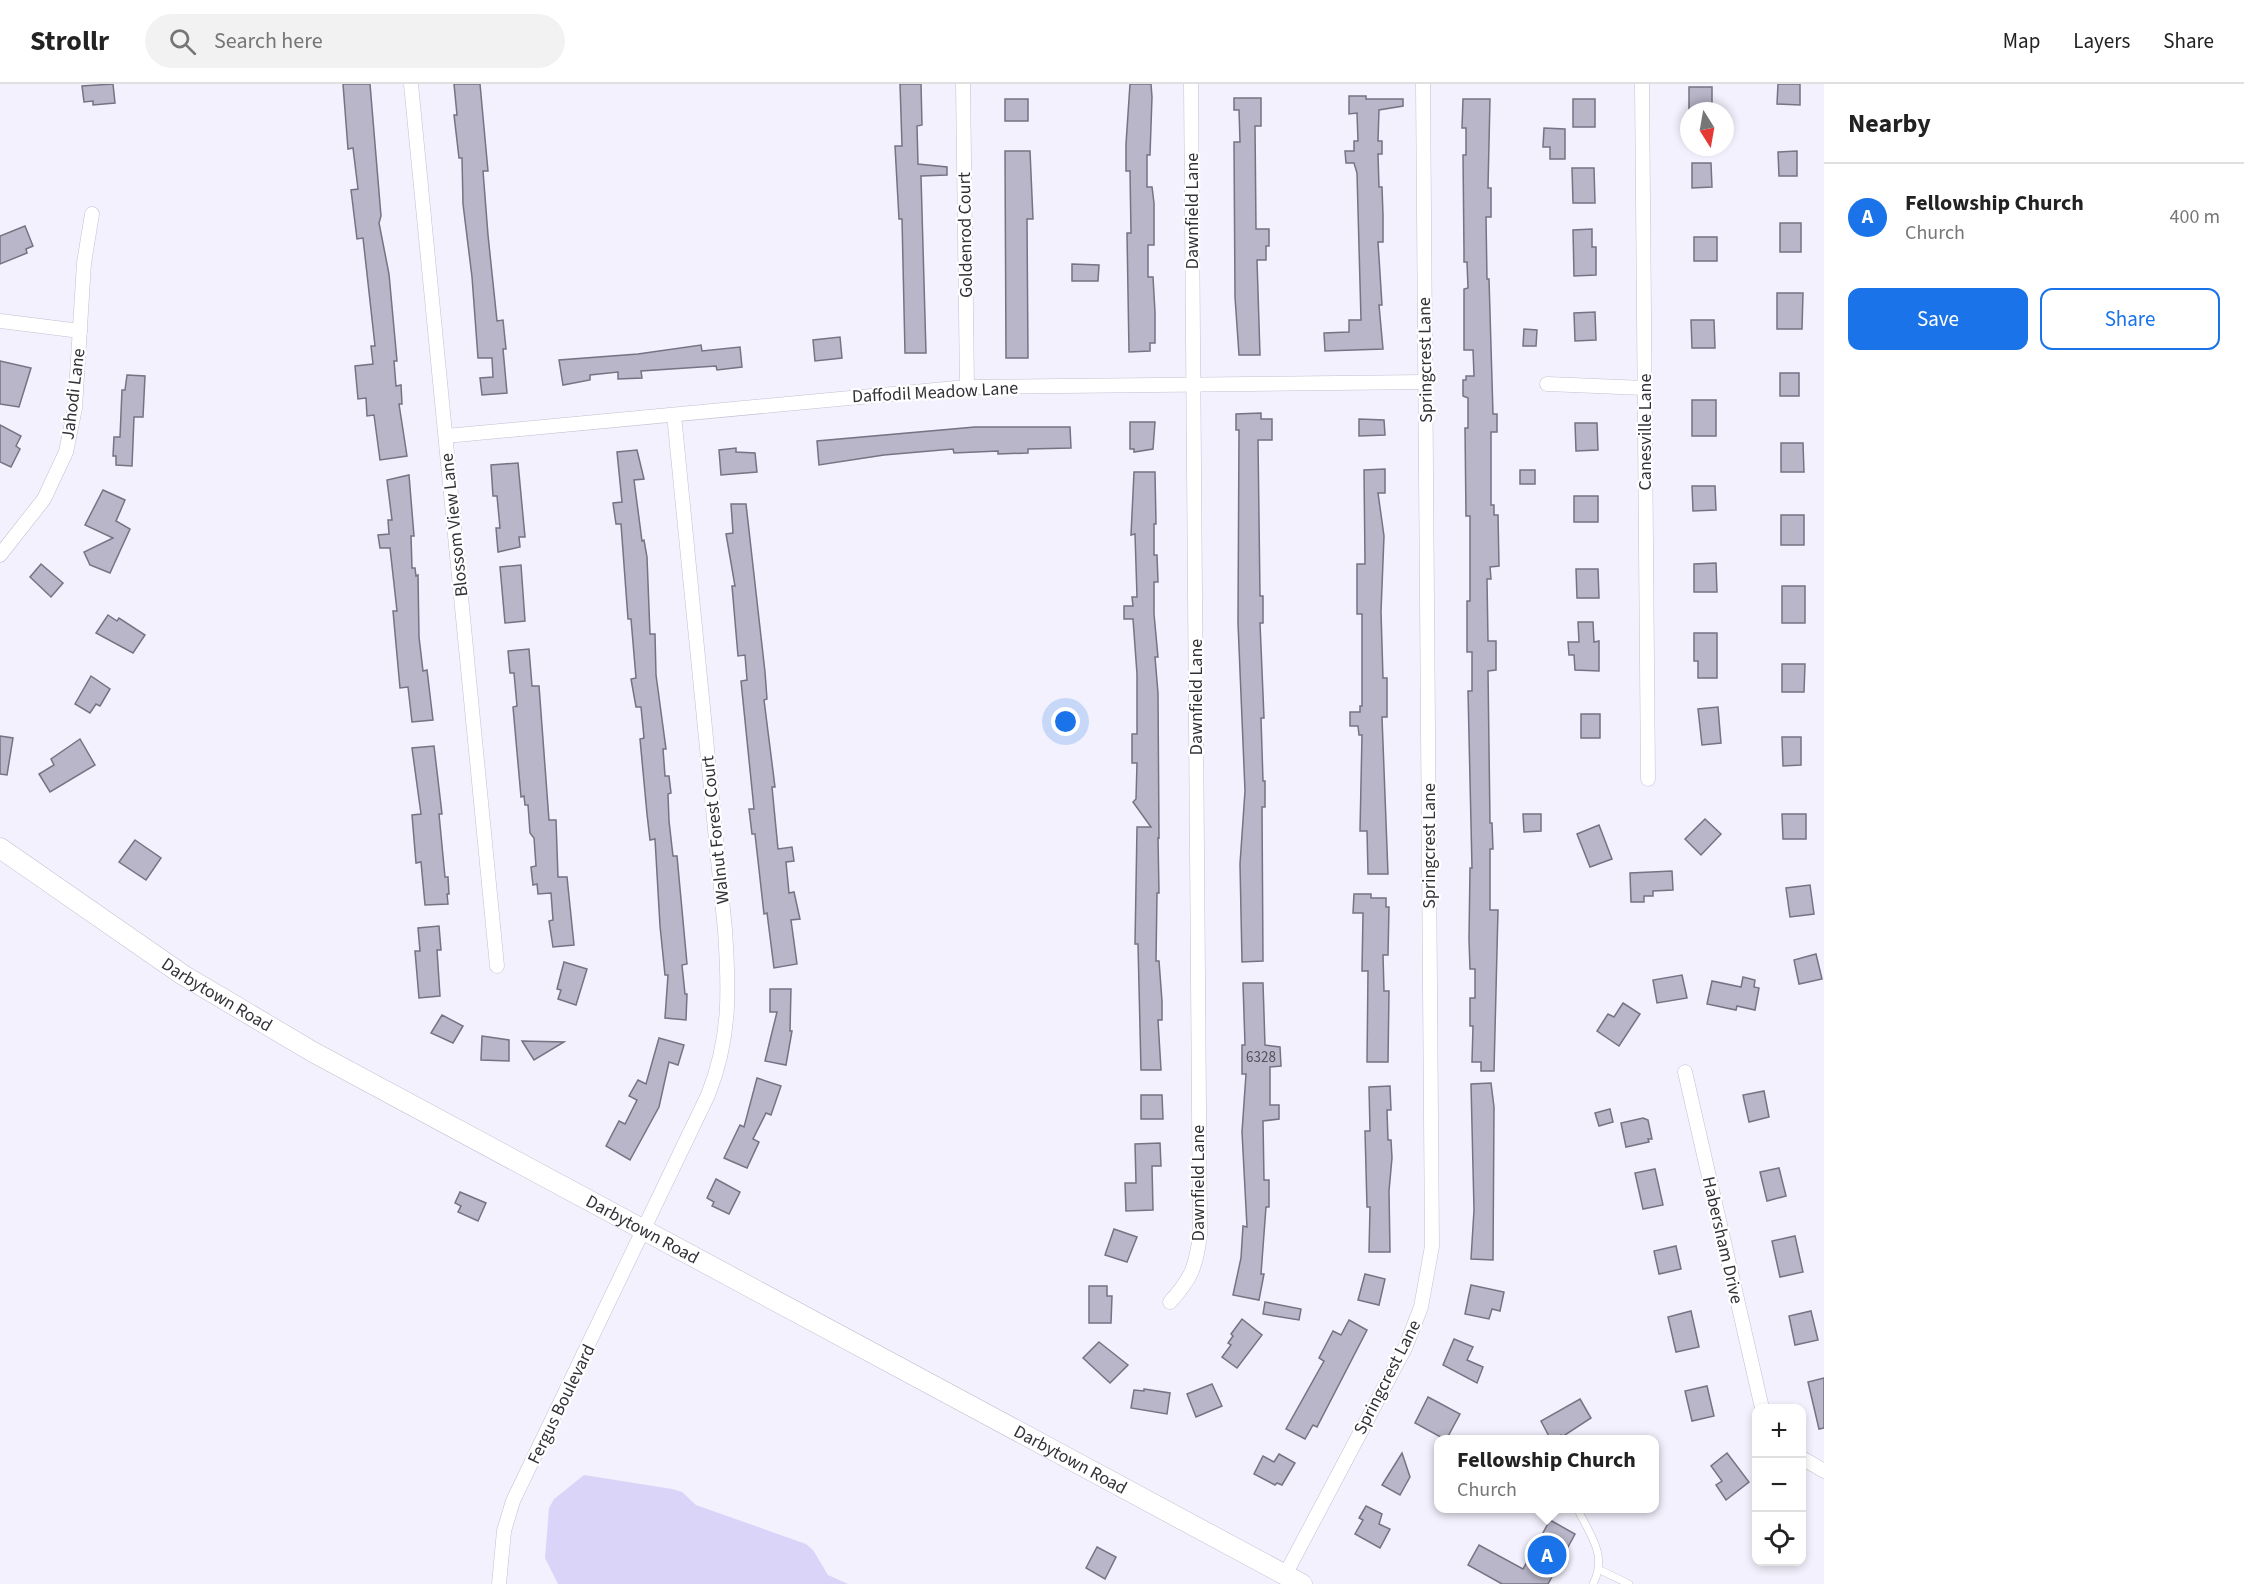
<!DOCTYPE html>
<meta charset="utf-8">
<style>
body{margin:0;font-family:"Source Sans 3",sans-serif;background:#f2f2f2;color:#222}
.controls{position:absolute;right:18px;bottom:18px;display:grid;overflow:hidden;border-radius:12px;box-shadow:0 3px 9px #0003}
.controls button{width:54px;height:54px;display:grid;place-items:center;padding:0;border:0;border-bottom:2px solid #e0e0e0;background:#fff;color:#222;font:30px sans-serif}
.compass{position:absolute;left:1680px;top:18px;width:54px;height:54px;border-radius:50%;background:#fff;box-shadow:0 3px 9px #0003;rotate:169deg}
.you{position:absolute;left:1066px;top:638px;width:21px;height:21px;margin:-15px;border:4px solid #fff;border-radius:50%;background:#1a73e8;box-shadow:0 0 0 9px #1a73e833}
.badge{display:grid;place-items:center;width:39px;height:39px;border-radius:50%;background:#1a73e8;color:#fff;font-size:20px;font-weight:700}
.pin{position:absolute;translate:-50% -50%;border:3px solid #fff;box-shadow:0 2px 6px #0006}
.popup{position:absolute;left:1434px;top:1351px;width:225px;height:78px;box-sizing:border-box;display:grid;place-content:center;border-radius:12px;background:#fff;filter:drop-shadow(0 2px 4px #0005);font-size:20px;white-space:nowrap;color:#767676}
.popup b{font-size:22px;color:#222}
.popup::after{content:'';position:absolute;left:50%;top:100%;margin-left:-12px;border:12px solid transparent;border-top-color:#fff}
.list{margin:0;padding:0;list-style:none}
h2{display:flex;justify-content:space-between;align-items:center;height:78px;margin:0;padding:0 24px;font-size:26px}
h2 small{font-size:20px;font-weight:400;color:#767676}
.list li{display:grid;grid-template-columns:39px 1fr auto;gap:18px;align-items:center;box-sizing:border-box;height:108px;padding:0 24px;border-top:2px solid #e0e0e0}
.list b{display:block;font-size:22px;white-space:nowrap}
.list p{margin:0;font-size:20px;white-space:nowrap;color:#767676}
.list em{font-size:20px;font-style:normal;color:#767676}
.actions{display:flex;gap:12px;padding:18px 24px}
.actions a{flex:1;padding:14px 0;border:2px solid #1a73e8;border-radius:12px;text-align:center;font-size:21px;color:#1a73e8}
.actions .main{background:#1a73e8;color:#fff}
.icon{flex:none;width:33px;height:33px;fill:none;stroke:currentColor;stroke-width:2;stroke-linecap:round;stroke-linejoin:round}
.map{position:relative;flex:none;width:1824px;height:1500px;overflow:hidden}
header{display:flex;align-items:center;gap:36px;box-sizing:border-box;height:84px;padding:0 30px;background:#fff;border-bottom:2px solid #e0e0e0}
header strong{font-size:28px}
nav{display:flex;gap:33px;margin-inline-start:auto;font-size:21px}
.search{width:420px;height:54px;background:#f2f2f2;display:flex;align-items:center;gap:15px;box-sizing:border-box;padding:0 21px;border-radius:33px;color:#767676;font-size:22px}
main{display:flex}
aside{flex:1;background:#fff}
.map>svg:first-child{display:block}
</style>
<header>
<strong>Strollr</strong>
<div class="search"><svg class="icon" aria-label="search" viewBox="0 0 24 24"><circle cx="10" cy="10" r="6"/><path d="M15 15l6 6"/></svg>Search here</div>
<nav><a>Map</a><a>Layers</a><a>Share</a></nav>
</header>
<main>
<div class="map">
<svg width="1824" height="1500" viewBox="0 0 1824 1500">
<rect width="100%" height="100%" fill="#f3f1fd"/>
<polygon fill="#d9d4f8" points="584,1391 672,1405 682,1408 696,1421 806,1460 813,1466 828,1491 848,1500 558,1500 545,1474 549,1424 554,1415"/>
<g fill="#b8b6c8" stroke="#757384" stroke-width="1.5">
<polygon points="113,0 115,19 93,21 93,17 84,18 82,2"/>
<polygon points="343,0 370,0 381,132 379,139 389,190 397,277 394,277 396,302 401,301 402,320 399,320 407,372 380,376 374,331 367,332 366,314 358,315 355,282 373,280 371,262 375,262 363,154 357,155 351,106 358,105 353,64 348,65"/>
<polygon points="454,0 480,0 488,87 483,87 488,151 497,237 503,236 506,265 503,265 507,309 482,311 480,294 493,293 492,274 478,274 472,193 463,120 462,74 459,74 454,31 457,31"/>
<polygon points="900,0 921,0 922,41 917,42 918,80 947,83 947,91 921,92 926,269 905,269 902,135 899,135 895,62 902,62"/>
<polygon points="1130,0 1151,0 1152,13 1150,71 1147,71 1147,103 1152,103 1154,119 1154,161 1148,161 1148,193 1153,193 1155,228 1155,259 1150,259 1150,267 1129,268 1127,149 1131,149 1130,87 1126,87 1126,60"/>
<polygon points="1778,0 1800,0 1800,21 1777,20"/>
<rect x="1689" y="3" width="23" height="24"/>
<polygon points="1349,12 1366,12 1366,15 1403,15 1403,22 1379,26 1378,57 1382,57 1382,70 1378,70 1379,103 1382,103 1383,131 1383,158 1378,158 1382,221 1379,221 1383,265 1325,267 1324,249 1349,248 1349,236 1361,236 1357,89 1354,79 1346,79 1345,67 1354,67 1354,57 1358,57 1357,29 1349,30"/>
<polygon points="1234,14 1261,14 1261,42 1255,42 1256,145 1269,145 1269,162 1266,162 1266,176 1257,176 1260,271 1239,271 1235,213 1234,58 1240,58 1239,26 1234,26"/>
<rect x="1005" y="15" width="23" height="22"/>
<polygon points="1463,15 1490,15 1488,104 1491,104 1491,133 1486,133 1487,195 1489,195 1493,330 1497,330 1497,348 1491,348 1491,421 1494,421 1494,431 1498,431 1499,482 1490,483 1491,495 1487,495 1488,557 1496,557 1496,586 1488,587 1490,739 1492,739 1493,765 1490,765 1490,826 1498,826 1494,987 1481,987 1481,978 1472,978 1473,942 1470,942 1470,914 1475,914 1475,885 1470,885 1469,855 1470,784 1472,784 1468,607 1472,607 1472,568 1467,568 1467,517 1470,517 1470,432 1466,432 1465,344 1468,344 1468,314 1463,312 1463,296 1466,296 1466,292 1474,292 1473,266 1464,266 1464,205 1468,204 1467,178 1464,178 1464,167 1463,71 1466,71 1466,44 1462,44"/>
<rect x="1573" y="15" width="22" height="28"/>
<polygon points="1544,44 1565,45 1565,75 1550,75 1550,63 1543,63"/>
<polygon points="1005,67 1030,67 1033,135 1027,135 1028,274 1006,274"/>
<polygon points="1797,67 1797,92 1779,92 1778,68"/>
<polygon points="1692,79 1711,79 1712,103 1692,104"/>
<polygon points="1572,84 1594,84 1595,119 1573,119"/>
<rect x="1780" y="139" width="21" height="29"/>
<polygon points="25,142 33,162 26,165 27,169 0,180 0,152"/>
<polygon points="1592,145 1592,163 1596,163 1596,191 1574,192 1573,146"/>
<rect x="1694" y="153" width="23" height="24"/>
<polygon points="1072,180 1099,181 1098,197 1072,197"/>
<polygon points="1777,209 1803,209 1802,245 1777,245"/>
<polygon points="1595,228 1596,256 1575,257 1574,229"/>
<polygon points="1691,236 1714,236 1715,264 1692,264"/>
<polygon points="1524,245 1537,246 1536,262 1523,262"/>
<polygon points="840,253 842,274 815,277 813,256"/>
<polygon points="701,261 702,267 740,263 742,283 717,286 716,282 641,287 642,294 618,295 618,288 590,291 590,296 563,301 559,276 638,270"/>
<polygon points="0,277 31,284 19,323 0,320"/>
<rect x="1780" y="289" width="19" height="23"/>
<polygon points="127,291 145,292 143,333 134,333 132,382 116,381 116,372 113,372 114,353 120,353 122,306 125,306"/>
<rect x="1692" y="316" width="24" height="36"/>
<polygon points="1261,329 1261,335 1272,335 1272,356 1258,356 1260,512 1263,512 1263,539 1260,539 1264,634 1261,634 1263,697 1265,697 1265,723 1262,723 1263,877 1242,878 1240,780 1245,707 1238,539 1239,346 1236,346 1236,330"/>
<polygon points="1359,335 1384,336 1385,351 1359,352"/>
<polygon points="1130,338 1155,338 1153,365 1134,368 1134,365 1130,365"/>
<polygon points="1575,339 1597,339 1598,366 1576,367"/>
<polygon points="0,341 21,352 16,362 20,365 11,383 0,378"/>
<polygon points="975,343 1070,343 1071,364 1028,365 1028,369 998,370 998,367 954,369 953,365 884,371 819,381 817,357"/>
<polygon points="1781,359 1803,359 1804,388 1781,388"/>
<polygon points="736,364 736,368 755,369 757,388 721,391 719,366"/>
<polygon points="637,366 644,395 634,396 642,457 644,456 647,473 650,550 655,550 656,591 666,665 663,665 665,692 669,692 671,709 668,710 669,737 673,772 677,772 687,880 682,881 685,910 687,910 686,936 665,934 668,891 665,891 660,842 655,755 650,756 647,730 640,655 644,654 641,623 636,623 631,595 636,594 631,535 628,535 621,440 616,440 613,419 622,418 617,368"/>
<polygon points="518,379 525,453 519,453 520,463 498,468 496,444 500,444 497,412 493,412 491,381"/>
<polygon points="1385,385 1385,409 1378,409 1384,452 1381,528 1383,594 1387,594 1387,633 1382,633 1388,790 1368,790 1367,747 1360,747 1362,651 1359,651 1358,642 1350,642 1350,628 1360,628 1360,622 1362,622 1362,530 1357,530 1357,480 1365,480 1364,386"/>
<rect x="1520" y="386" width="15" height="14"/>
<polygon points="1134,388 1155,388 1156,440 1154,440 1154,471 1157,471 1158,498 1154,498 1154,530 1158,573 1155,573 1158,609 1159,755 1158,753 1159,809 1157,809 1156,877 1159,877 1162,917 1162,936 1158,936 1161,986 1141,986 1138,860 1135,860 1137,743 1151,743 1133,718 1136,715 1137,679 1132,679 1132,650 1137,650 1137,590 1133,535 1124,535 1124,522 1133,522 1132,513 1137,513 1135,450 1131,451"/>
<polygon points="409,391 414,452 411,452 412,484 415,484 416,492 418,491 419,553 423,587 427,586 433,636 412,638 408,603 400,604 393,527 397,527 390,464 380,464 378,451 389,450 388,436 392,436 387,396"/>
<polygon points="1692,402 1715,402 1716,426 1693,427"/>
<polygon points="103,406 125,416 116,437 130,445 110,489 90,481 84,468 113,454 85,441"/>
<rect x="1574" y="412" width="24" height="26"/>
<polygon points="731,420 746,420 765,588 767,615 764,616 775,703 772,703 778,765 792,763 794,777 786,778 789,809 794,808 800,835 791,836 797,880 774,884 767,829 764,830 755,750 752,750 749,725 754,725 741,597 747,596 745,571 738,572 732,502 735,502 726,450 733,449"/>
<rect x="1781" y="431" width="23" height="30"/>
<polygon points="1716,479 1717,508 1694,508 1694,480"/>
<polygon points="41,480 63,499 51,513 30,493"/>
<polygon points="521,481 525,537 505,539 500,483"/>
<polygon points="1576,485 1598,485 1599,514 1577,514"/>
<rect x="1782" y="502" width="23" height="37"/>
<polygon points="108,531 117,537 119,534 145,551 133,569 96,549"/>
<polygon points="1578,538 1593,538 1594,558 1599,557 1599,587 1575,586 1574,571 1569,571 1568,558 1579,558"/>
<polygon points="1694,549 1717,549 1717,594 1698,594 1698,577 1694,577"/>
<polygon points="529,565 532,602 539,602 549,736 556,736 558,793 567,793 574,861 553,863 549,837 553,836 551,809 538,810 537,800 533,801 531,783 536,782 534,754 530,749 528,721 525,721 524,712 521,713 513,623 517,622 514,589 510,589 508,567"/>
<polygon points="1782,580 1805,580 1804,608 1782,608"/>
<polygon points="91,592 110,605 100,622 96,620 90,629 75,620"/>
<polygon points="1718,623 1721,659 1702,661 1698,625"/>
<rect x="1581" y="630" width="19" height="24"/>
<polygon points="0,652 13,654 7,691 0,690"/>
<polygon points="1782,653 1801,653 1801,681 1783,682"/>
<polygon points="80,655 95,681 50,708 39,690 54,681 51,675"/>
<polygon points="434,662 442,730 439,730 445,793 448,793 449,810 447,810 448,820 425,821 421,778 416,779 412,731 421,730 412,664"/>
<polygon points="1523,730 1541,730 1541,747 1524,748"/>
<polygon points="1782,730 1806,730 1806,755 1783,755"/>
<polygon points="1705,735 1721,750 1701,771 1685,755"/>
<polygon points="1599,741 1612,775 1590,783 1577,750"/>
<polygon points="135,756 161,774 146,796 119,778"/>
<polygon points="1672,787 1673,806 1653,807 1653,812 1644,812 1644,818 1631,818 1630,789"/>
<polygon points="1810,801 1814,830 1790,833 1786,804"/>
<polygon points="1354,810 1371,810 1371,814 1386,814 1386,823 1389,823 1388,871 1383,871 1384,907 1389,907 1388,978 1367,978 1368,887 1362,887 1363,829 1353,829"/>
<polygon points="439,842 441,866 437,866 440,912 419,914 415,867 420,867 418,844"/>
<polygon points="1816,870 1822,895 1799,900 1794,876"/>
<polygon points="564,878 587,885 576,921 558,915 561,906 557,905"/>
<polygon points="1682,891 1687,914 1657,919 1653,896"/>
<polygon points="1743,893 1755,896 1754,903 1759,904 1755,926 1737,922 1736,926 1707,920 1712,897 1741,903"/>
<polygon points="1243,899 1263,899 1265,961 1280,963 1281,982 1270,983 1270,1021 1279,1021 1279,1035 1263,1037 1264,1096 1269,1096 1269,1123 1266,1123 1261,1190 1264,1190 1259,1216 1233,1211 1241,1174 1243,1142 1247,1143 1242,1048 1246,990 1242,990 1242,961 1245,961"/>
<polygon points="770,905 791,905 790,947 792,947 786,981 765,977 777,928 770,928"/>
<polygon points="1623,919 1640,930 1619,962 1597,947 1608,930 1614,933"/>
<polygon points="442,931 463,942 453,959 431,949"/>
<polygon points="482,952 509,956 509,977 481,976"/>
<polygon points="659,954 684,961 678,981 669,978 659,1023 630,1076 606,1062 619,1037 625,1040 637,1016 629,1012 638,996 646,1000"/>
<polygon points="522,957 564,958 534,976"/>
<polygon points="757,994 781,1002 771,1031 766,1029 753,1055 759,1058 747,1084 724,1074 740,1041 744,1043"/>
<polygon points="1491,999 1494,1023 1493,1176 1471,1175 1474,1126 1471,1000"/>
<polygon points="1390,1002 1391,1026 1387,1026 1388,1056 1391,1056 1392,1074 1389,1107 1390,1168 1369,1168 1370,1123 1367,1123 1365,1047 1370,1047 1369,1003"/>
<polygon points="1764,1007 1769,1033 1749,1038 1743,1011"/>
<polygon points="1141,1011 1162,1011 1163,1035 1141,1035"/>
<polygon points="1610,1025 1613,1038 1599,1042 1595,1029"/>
<polygon points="1643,1034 1648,1036 1652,1055 1648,1055 1649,1058 1626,1063 1621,1039"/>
<polygon points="1160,1059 1161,1082 1152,1082 1153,1126 1126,1127 1125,1099 1136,1099 1135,1060"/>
<polygon points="1779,1084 1786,1112 1767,1117 1760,1088"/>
<polygon points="1655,1085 1663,1121 1643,1125 1635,1089"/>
<polygon points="716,1095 740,1108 729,1130 712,1122 714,1118 707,1114"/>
<polygon points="460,1108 486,1119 478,1137 458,1128 461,1122 455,1119"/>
<polygon points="1114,1145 1137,1153 1127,1178 1105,1171"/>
<polygon points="1795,1152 1803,1188 1780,1193 1772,1157"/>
<polygon points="1676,1162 1681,1185 1659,1190 1654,1167"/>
<polygon points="1365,1190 1385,1195 1379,1221 1358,1216"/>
<polygon points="1471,1201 1504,1208 1500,1227 1492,1225 1489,1235 1465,1230"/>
<polygon points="1089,1202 1107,1202 1107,1212 1112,1212 1111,1239 1089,1239"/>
<polygon points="1265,1218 1301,1225 1299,1236 1263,1230"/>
<polygon points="1691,1227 1699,1263 1676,1268 1668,1233"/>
<polygon points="1811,1227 1818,1256 1795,1261 1789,1232"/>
<polygon points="1242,1235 1262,1251 1237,1284 1222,1273 1231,1261 1228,1259 1233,1252 1231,1250"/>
<polygon points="1349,1236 1367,1246 1317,1343 1313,1341 1305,1355 1286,1345 1324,1277 1319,1274 1333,1247 1341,1251"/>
<polygon points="1454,1255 1473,1263 1467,1276 1483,1283 1477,1299 1443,1281"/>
<polygon points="1099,1258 1128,1281 1110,1299 1083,1274"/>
<polygon points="1824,1294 1824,1344 1819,1345 1808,1298"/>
<polygon points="1212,1300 1222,1322 1196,1333 1187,1310"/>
<polygon points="1707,1302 1714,1332 1692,1337 1685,1307"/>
<polygon points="1144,1305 1170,1309 1167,1330 1131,1324 1134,1306 1144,1307"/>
<polygon points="1428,1313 1460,1330 1446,1356 1415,1339"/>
<polygon points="1580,1315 1591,1334 1562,1353 1561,1351 1551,1356 1541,1337"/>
<polygon points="1402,1369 1410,1393 1400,1411 1382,1401"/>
<polygon points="1727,1369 1749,1398 1726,1416 1716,1401 1722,1397 1711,1382"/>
<polygon points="1279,1370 1295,1379 1282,1401 1277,1399 1275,1401 1254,1390 1263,1372 1274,1378"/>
<polygon points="1366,1422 1382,1430 1379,1440 1390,1445 1380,1464 1355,1450 1363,1436 1359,1434"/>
<polygon points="1550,1436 1575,1450 1548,1500 1502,1500 1468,1481 1479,1461 1523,1485"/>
<polygon points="1097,1463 1116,1473 1105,1495 1086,1484"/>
</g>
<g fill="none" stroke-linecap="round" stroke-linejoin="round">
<defs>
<g id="lane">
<path d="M1577 1424C1590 1451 1608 1471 1593 1500"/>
<polyline points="1600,1486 1629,1500"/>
</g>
<g id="street">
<polyline points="411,0 497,882"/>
<polyline points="963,0 967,303"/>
<polyline points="1642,0 1648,695"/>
<polyline points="0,237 80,247"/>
<polyline points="1547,300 1645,304"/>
<polyline points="446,352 967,303 1425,298"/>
<polyline points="0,471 44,415 66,368 75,324 84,179 92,130"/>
<polyline points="1685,988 1762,1324"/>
<path d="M1170 1218C1192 1194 1196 1182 1200 1151L1191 0"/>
<polyline points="1802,1374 1824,1387"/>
<polyline points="1285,1491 1405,1264 1421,1223 1432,1162 1423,0"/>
<path d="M499 1500 504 1447 513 1417 708 1011C731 953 729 906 725 846L674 331"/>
</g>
<g id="secondary">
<path id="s1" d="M0 764 183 891 313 968 1302 1500"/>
</g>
</defs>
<use href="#lane" stroke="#c2c0d2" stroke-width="8"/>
<use href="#street" stroke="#c2c0d2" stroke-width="15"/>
<use href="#secondary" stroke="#c2c0d2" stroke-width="21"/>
<use href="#lane" stroke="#fff" stroke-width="7"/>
<use href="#street" stroke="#fff" stroke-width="14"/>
<use href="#secondary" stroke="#fff" stroke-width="20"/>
</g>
<g text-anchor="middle" stroke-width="4.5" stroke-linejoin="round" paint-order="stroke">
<g font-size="15" fill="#54525c">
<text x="1261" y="978">6328</text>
</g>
<g font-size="18" fill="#323138" stroke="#fff">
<text transform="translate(1192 127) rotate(-90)" y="6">Dawnfield Lane</text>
<text transform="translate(965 151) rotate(-91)" y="6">Goldenrod Court</text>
<text transform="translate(1425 276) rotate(-91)" y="6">Springcrest Lane</text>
<text transform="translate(935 308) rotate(-3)" y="6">Daffodil Meadow Lane</text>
<text transform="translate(73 310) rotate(-83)" y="6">Jahodi Lane</text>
<text transform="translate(1645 348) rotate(-90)" y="6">Canesville Lane</text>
<text transform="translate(454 441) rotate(-96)" y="6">Blossom View Lane</text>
<text transform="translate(1196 613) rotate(-90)" y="6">Dawnfield Lane</text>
<text transform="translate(715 746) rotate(-96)" y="6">Walnut Forest Court</text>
<text transform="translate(1429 762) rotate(-90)" y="6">Springcrest Lane</text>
<text dy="6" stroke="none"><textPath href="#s1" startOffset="262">Darbytown Road</textPath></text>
<text transform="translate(1198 1099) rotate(-90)" y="6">Dawnfield Lane</text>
<text dy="6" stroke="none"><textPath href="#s1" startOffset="748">Darbytown Road</textPath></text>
<text transform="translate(1723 1156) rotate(77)" y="6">Habersham Drive</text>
<text transform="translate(1387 1293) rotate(-63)" y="6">Springcrest Lane</text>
<text transform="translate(561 1320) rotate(-64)" y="6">Fergus Boulevard</text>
<text dy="6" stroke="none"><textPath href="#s1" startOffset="1234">Darbytown Road</textPath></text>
</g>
</g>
</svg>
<div class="controls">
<button>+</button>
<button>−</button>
<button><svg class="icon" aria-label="locate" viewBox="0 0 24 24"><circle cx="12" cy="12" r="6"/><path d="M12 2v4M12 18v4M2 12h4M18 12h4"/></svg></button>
</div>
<svg class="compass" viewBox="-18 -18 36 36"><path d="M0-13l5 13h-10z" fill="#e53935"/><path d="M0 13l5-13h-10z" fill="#767676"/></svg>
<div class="you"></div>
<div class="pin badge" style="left:1547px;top:1471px">A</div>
<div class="popup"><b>Fellowship Church</b>Church</div>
</div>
<aside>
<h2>Nearby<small></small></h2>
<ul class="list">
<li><span class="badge">A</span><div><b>Fellowship Church</b><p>Church</p></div><em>400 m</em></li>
</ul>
<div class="actions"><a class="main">Save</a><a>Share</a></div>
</aside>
</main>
